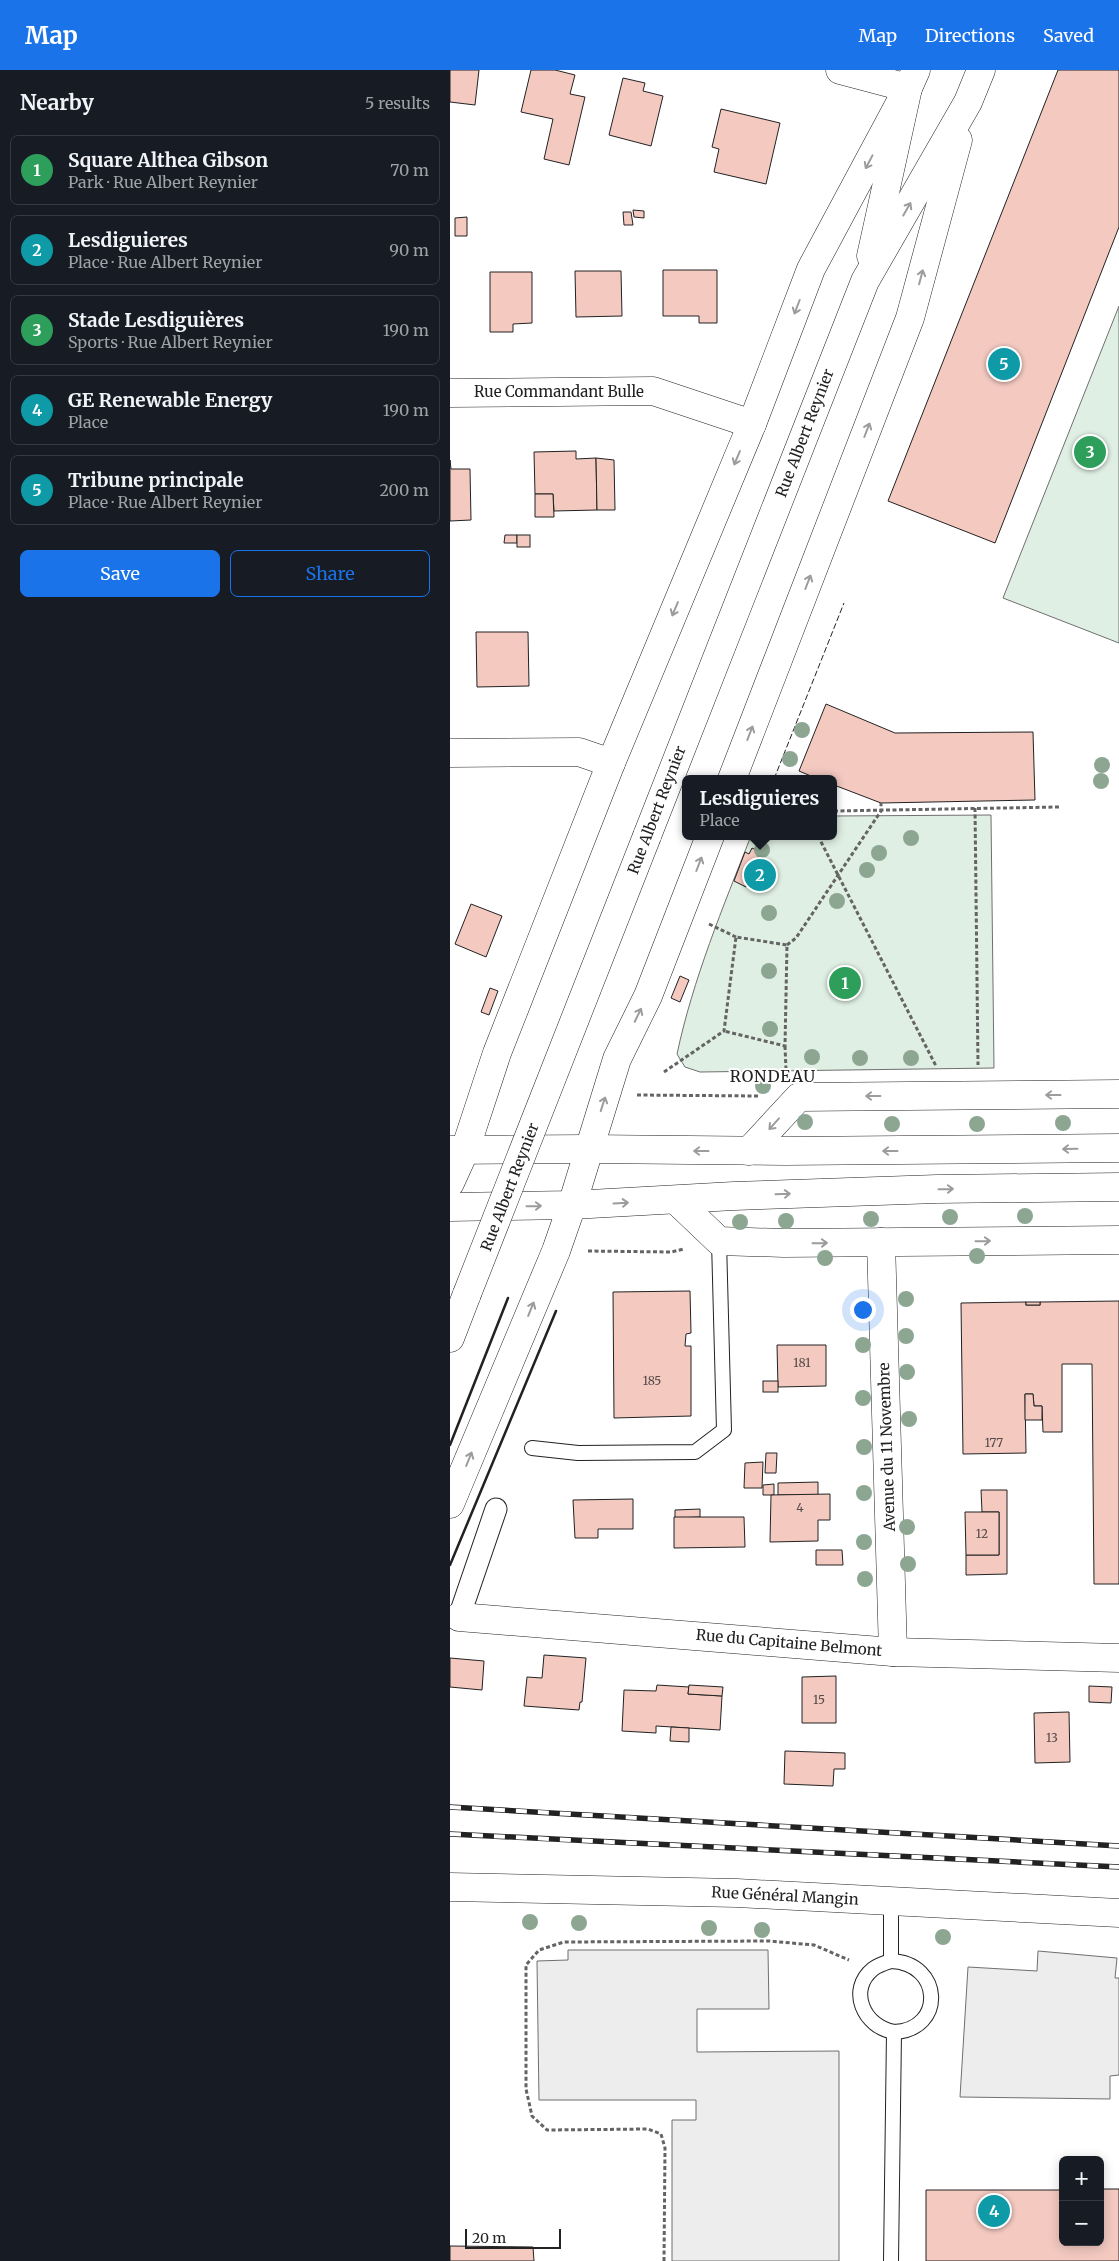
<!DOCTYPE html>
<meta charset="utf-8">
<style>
body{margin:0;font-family:Merriweather,serif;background:#20242c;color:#f1f3f6}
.controls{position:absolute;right:15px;bottom:15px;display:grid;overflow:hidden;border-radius:8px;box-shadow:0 2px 12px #0003}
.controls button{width:45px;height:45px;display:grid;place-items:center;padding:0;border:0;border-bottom:1px solid #363941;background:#171b24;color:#f1f3f6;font:25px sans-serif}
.scale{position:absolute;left:15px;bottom:12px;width:96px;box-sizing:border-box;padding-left:5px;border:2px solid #222;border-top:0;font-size:14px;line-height:18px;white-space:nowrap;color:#222;-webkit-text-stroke:4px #fff;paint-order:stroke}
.you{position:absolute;left:412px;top:1239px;width:18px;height:18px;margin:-12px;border:4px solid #fff;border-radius:50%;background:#1a73e8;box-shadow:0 0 0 8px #1a73e833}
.badge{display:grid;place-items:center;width:32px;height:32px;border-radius:50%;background:#1a73e8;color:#fff;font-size:16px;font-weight:700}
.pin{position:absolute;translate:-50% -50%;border:2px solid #fff;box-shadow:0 1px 5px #0006}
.popup{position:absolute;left:232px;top:705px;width:155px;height:65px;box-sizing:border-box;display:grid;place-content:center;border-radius:8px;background:#171b24;filter:drop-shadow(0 1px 4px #0005);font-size:16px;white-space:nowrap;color:#9ea1a6}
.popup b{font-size:19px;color:#f1f3f6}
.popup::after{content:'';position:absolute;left:50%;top:100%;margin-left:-10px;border:10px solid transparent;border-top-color:#171b24}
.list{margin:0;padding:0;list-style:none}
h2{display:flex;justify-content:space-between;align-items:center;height:65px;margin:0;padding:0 20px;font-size:21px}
h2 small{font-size:16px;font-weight:400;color:#9ea1a6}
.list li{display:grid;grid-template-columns:32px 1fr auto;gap:15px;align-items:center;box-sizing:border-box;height:70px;margin:0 10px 10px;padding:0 10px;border:1px solid #363941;border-radius:8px}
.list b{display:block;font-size:19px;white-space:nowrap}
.list p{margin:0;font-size:16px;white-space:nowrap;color:#9ea1a6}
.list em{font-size:16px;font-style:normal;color:#9ea1a6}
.actions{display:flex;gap:10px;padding:15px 20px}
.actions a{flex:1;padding:11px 0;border:1px solid #1a73e8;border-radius:8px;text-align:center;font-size:18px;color:#1a73e8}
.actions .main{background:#1a73e8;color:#fff}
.map{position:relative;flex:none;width:669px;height:2191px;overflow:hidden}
header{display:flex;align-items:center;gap:30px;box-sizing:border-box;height:70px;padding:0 25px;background:#1a73e8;color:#fff}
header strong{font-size:24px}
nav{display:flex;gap:28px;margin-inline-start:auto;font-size:18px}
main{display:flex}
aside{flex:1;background:#171b24}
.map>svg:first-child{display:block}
</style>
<header>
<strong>Map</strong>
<nav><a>Map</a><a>Directions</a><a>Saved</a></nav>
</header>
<main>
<aside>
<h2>Nearby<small>5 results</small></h2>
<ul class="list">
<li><span class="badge" style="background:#2e9e5b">1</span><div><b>Square Althea Gibson</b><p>Park · Rue Albert Reynier</p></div><em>70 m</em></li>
<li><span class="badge" style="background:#0f9aa8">2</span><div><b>Lesdiguieres</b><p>Place · Rue Albert Reynier</p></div><em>90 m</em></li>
<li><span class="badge" style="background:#2e9e5b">3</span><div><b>Stade Lesdiguières</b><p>Sports · Rue Albert Reynier</p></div><em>190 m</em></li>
<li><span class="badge" style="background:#0f9aa8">4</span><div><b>GE Renewable Energy</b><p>Place</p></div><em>190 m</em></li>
<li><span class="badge" style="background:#0f9aa8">5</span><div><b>Tribune principale</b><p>Place · Rue Albert Reynier</p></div><em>200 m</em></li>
</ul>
<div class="actions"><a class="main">Save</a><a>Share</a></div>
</aside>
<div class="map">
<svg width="669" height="2191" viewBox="0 0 669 2191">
<rect width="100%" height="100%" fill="#fff"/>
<g fill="#e0efe3" stroke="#6f6f6f">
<polygon points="669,236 669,573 553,528"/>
<path d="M541 745 544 998 250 1002 235 997 227 984C243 909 273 837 301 766H384V746Z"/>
</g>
<g fill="#ededed" stroke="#6f6f6f">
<polygon points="118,1880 318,1880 319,1939 247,1939 247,1982 389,1981 389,2191 222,2191 222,2050 246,2050 246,2030 89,2030 87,1891 118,1890"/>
<polygon points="588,1881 667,1888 665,1908 669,1908 669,2005 660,2006 660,2029 510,2027 518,1897 587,1901"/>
</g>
<g fill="#f3c9c0" stroke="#222">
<polygon points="0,0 29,0 25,35 0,32"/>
<polygon points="81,0 105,0 125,5 120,24 135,27 119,95 94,89 103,49 71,42"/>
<polygon points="608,0 669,0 669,157 545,473 438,431"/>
<polygon points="173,8 195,13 193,21 213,26 201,76 159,65"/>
<polygon points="271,39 330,53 316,114 264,102 269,79 262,77"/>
<polygon points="183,140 194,141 194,148 184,147"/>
<polygon points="173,142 181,142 183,155 174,155"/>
<polygon points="17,147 17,166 5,166 5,148"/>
<polygon points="213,200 267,200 267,253 249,253 249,246 213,246"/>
<polygon points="125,201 171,201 172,246 126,247"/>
<polygon points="40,202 82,202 82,253 63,254 63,262 40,262"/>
<polygon points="126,381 126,389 146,388 147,440 104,441 103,424 85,424 84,382"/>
<polygon points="146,388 164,390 165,440 147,440"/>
<polygon points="0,390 1,399 20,399 21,450 0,451"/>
<polygon points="85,424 103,424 104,447 85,447"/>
<polygon points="55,465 67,465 67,473 54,473"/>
<rect x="67" y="465" width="13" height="12"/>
<polygon points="26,562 78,562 79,616 27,617"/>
<polygon points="376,634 445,663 583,662 585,730 431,733 384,715 384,709 368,709 349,701"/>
<polygon points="302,778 310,782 296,817 284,811 295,782 299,784"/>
<polygon points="307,790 323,797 314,820 298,814"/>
<polygon points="21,834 52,846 36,887 5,874"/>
<polygon points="230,906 239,910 230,932 221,928"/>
<polygon points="40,918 48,921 39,945 31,942"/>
<polygon points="240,1221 241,1263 236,1264 235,1276 241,1276 241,1346 164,1348 163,1222"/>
<polygon points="669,1231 669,1514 644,1514 642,1294 612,1294 612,1362 593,1362 592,1336 584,1336 583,1324 575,1324 576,1383 513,1384 511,1233 576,1232 576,1235 590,1235 590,1232"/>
<rect x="576" y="1232" width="14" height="3"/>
<polygon points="327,1275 376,1275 376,1316 328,1317"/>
<rect x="313" y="1311" width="15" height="11"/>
<polygon points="575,1324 583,1324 584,1336 592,1336 592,1350 575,1350"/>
<polygon points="316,1383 327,1383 326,1403 315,1403"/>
<polygon points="313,1392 312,1418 294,1418 295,1393"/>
<polygon points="368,1412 368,1425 328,1425 328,1413"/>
<polygon points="324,1414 324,1425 313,1425 313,1415"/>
<polygon points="531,1420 557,1420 557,1504 516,1505 516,1485 549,1485 549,1442 532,1442"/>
<polygon points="380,1424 380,1450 368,1450 368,1471 320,1472 321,1425"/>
<polygon points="183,1429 183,1459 148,1459 148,1468 125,1468 123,1430"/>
<polygon points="250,1439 250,1447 225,1448 225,1440"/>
<polygon points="515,1442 549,1442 549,1485 516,1485"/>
<polygon points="224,1447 294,1447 295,1477 224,1478"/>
<polygon points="366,1480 392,1480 393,1495 366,1495"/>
<polygon points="94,1585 136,1588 132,1632 130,1632 129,1640 74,1636 77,1607 92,1608"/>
<polygon points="0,1588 34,1591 32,1620 0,1617"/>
<polygon points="386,1606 386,1653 352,1653 352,1607"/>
<polygon points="207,1615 239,1617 238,1624 272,1626 270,1660 206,1656 206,1663 172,1661 174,1620 206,1621"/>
<polygon points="239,1615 273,1617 272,1626 238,1624"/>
<polygon points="639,1616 662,1617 661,1633 639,1632"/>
<polygon points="619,1642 620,1692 585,1693 584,1643"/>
<polygon points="221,1657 239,1658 239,1672 220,1671"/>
<polygon points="335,1681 395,1683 395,1699 384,1699 383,1716 334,1714"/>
<polygon points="650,2119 669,2119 669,2191 476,2191 476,2120 613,2120 613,2172 650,2172"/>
<polygon points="0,2176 83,2177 84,2191 0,2191"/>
</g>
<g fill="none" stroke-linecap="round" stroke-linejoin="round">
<defs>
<g id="service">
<polyline points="82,1378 128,1383 245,1382 274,1360 269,1171"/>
<path d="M441 1831V1891C435 1893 428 1895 423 1899 397 1920 414 1957 444 1962L441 2191"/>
<path d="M441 1891C493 1893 495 1960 444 1962"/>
</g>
<polyline id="pedestrian" points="9,1547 46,1439"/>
<g id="minor">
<polyline points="390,0 458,18"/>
<polyline points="0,323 203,321 302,354"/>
<polyline points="0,683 129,682 161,693"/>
<polyline points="299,1081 349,1027 669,1024"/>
<polyline points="227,1131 269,1171 334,1173 669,1170"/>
<polyline points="431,1172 443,1582"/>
<polyline points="9,1547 443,1582 669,1588"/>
<polyline points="0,1817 287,1823 669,1843"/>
</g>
<g id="secondary">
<polyline points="421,186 458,18 466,0"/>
<polyline points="282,709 460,248 508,70"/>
<polyline points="197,766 415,211 518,32 531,0"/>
<polyline points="0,1113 15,1080 47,983 161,693 302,354 361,199 458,18"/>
<polyline points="0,1268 17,1224"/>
<polyline points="0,1434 106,1181 122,1135 167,989 198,926 260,766"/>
</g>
<g id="primary">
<polyline points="0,1080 139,1079 335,1081 669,1078"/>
<polyline points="0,1137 122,1135 284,1126 487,1119 669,1117"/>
</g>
</defs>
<use href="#service" stroke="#222" stroke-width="16"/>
<use href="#pedestrian" stroke="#222" stroke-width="23"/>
<use href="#minor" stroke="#222" stroke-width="29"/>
<use href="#secondary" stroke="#222" stroke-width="29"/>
<use href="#primary" stroke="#222" stroke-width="29"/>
<g stroke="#646464" stroke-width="3" stroke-dasharray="4 2.5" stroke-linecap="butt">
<polyline points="365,709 365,708"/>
<polyline points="525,738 528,995"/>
<polyline points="384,741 609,737"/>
<polyline points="368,766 486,996"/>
<polyline points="259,854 286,867"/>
<polyline points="337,875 346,868 431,741 431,733"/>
<polyline points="335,976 336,1000"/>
<polyline points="214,1002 274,961 286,867 337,875 335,976 274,961"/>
<polyline points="187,1025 308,1026"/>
<polyline points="138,1181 221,1182 234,1179"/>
<polyline points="214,2191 215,2078 211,2064 198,2059 97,2060 82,2046 76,2019 76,1895 89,1880 114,1872 319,1871 364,1875 399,1890"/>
</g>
<use href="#service" stroke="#fff" stroke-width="14"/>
<use href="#pedestrian" stroke="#fff" stroke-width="21"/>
<use href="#minor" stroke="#fff" stroke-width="28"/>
<use href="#secondary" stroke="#fff" stroke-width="28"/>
<use href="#primary" stroke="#fff" stroke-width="28"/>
<defs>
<g id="rail">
<polyline points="0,1737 669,1776"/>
<polyline points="0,1764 669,1797"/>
</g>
</defs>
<use href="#rail" stroke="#222" stroke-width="5.5"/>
<use href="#rail" stroke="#fff" stroke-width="4" stroke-dasharray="11" stroke-linecap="butt"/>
<defs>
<polyline id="secondary-bridge" points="17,1224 197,766"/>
</defs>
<use href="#secondary-bridge" stroke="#222" stroke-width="29" stroke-linecap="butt"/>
<use href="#secondary-bridge" stroke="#fff" stroke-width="28"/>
<polyline stroke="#222" stroke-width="1" stroke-dasharray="6 2.5" stroke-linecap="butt" points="324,709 394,533"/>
<g stroke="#222" stroke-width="2.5">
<polyline points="0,1375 58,1228"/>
<polyline points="0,1495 106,1241"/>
</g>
</g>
<g fill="#8da692">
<circle cx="352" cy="660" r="8"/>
<circle cx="340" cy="689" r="8"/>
<circle cx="652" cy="695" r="8"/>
<circle cx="651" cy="711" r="8"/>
<circle cx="461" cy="768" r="8"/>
<circle cx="312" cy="780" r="8"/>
<circle cx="429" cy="783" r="8"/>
<circle cx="417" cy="800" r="8"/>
<circle cx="387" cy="831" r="8"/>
<circle cx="319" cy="843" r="8"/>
<circle cx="319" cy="901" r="8"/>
<circle cx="320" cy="959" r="8"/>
<circle cx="362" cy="987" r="8"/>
<circle cx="410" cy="988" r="8"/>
<circle cx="461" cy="988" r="8"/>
<circle cx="313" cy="1016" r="8"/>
<circle cx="355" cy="1052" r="8"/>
<circle cx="613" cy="1053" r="8"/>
<circle cx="442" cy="1054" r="8"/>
<circle cx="527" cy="1054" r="8"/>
<circle cx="575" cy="1146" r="8"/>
<circle cx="500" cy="1147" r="8"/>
<circle cx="421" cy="1149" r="8"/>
<circle cx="336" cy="1151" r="8"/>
<circle cx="290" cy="1152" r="8"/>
<circle cx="527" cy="1186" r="8"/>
<circle cx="375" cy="1188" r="8"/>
<circle cx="456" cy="1229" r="8"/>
<circle cx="413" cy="1239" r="8"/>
<circle cx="456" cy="1266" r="8"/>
<circle cx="413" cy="1275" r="8"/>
<circle cx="457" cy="1302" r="8"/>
<circle cx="413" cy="1328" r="8"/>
<circle cx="459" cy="1349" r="8"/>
<circle cx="414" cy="1377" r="8"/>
<circle cx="414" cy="1423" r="8"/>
<circle cx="457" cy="1457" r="8"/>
<circle cx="414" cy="1472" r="8"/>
<circle cx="458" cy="1494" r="8"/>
<circle cx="415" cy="1509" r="8"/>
<circle cx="80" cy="1852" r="8"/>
<circle cx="129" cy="1853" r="8"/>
<circle cx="259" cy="1858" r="8"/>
<circle cx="312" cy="1860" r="8"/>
<circle cx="493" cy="1867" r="8"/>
</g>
<defs><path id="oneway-shaft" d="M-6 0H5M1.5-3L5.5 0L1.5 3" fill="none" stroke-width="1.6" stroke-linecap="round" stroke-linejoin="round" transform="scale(1.25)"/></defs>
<g stroke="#9c9c9c">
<use href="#oneway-shaft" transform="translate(419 92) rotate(118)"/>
<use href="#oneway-shaft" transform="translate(457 139) rotate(-60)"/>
<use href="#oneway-shaft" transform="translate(471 207) rotate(-75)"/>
<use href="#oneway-shaft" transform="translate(347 237) rotate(111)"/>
<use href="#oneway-shaft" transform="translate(417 360) rotate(-69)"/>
<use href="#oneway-shaft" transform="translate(287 388) rotate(113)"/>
<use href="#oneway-shaft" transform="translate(358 512) rotate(-69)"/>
<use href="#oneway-shaft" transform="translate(225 539) rotate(113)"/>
<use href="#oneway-shaft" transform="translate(300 663) rotate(-69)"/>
<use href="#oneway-shaft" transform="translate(249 794) rotate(-69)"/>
<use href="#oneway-shaft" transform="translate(188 945) rotate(-64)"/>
<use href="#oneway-shaft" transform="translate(603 1025) rotate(180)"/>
<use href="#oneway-shaft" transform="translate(423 1026) rotate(180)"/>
<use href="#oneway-shaft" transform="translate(153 1034) rotate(-72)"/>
<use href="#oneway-shaft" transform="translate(324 1054) rotate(132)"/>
<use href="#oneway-shaft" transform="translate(620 1079) rotate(179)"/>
<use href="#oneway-shaft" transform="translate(251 1081) rotate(-180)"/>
<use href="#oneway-shaft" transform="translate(440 1081) rotate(180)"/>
<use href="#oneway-shaft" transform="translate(496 1119) rotate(-1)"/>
<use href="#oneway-shaft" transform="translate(333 1124) rotate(-2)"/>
<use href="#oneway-shaft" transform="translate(171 1133) rotate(-3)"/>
<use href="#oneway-shaft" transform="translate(84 1136) rotate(-1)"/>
<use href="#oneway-shaft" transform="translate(533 1171) rotate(-1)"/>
<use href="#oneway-shaft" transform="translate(370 1173) rotate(-1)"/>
<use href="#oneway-shaft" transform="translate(81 1239) rotate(-68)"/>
<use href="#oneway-shaft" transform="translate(19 1389) rotate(-68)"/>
</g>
<g text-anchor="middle" stroke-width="4" stroke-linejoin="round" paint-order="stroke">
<g font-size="12" fill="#564c4a">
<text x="352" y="1297">181</text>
<text x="202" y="1315">185</text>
<text x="544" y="1377">177</text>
<text x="350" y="1442">4</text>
<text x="532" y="1468">12</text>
<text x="369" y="1634">15</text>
<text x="602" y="1672">13</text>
</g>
<g font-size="15" fill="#222" stroke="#fff">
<text x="109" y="327">Rue Commandant Bulle</text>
<text transform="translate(355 363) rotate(-69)" y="5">Rue Albert Reynier</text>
<text transform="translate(207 740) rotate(-69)" y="5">Rue Albert Reynier</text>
<text transform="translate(60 1117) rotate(-69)" y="5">Rue Albert Reynier</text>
<text transform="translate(437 1377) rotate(-92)" y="5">Avenue du 11 Novembre</text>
<text transform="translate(339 1573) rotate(5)" y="5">Rue du Capitaine Belmont</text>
<text transform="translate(335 1826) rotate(3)" y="5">Rue Général Mangin</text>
</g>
<g font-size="16" letter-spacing="1" fill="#222" stroke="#fff">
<text x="323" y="1012">RONDEAU</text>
</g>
</g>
</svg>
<div class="controls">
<button>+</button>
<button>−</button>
</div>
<div class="scale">20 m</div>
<div class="you"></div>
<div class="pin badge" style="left:395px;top:913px;background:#2e9e5b">1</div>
<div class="pin badge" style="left:310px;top:805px;background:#0f9aa8">2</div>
<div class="popup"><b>Lesdiguieres</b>Place</div>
<div class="pin badge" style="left:640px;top:382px;background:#2e9e5b">3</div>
<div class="pin badge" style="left:544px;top:2141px;background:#0f9aa8">4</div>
<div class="pin badge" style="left:554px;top:294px;background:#0f9aa8">5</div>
</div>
</main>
